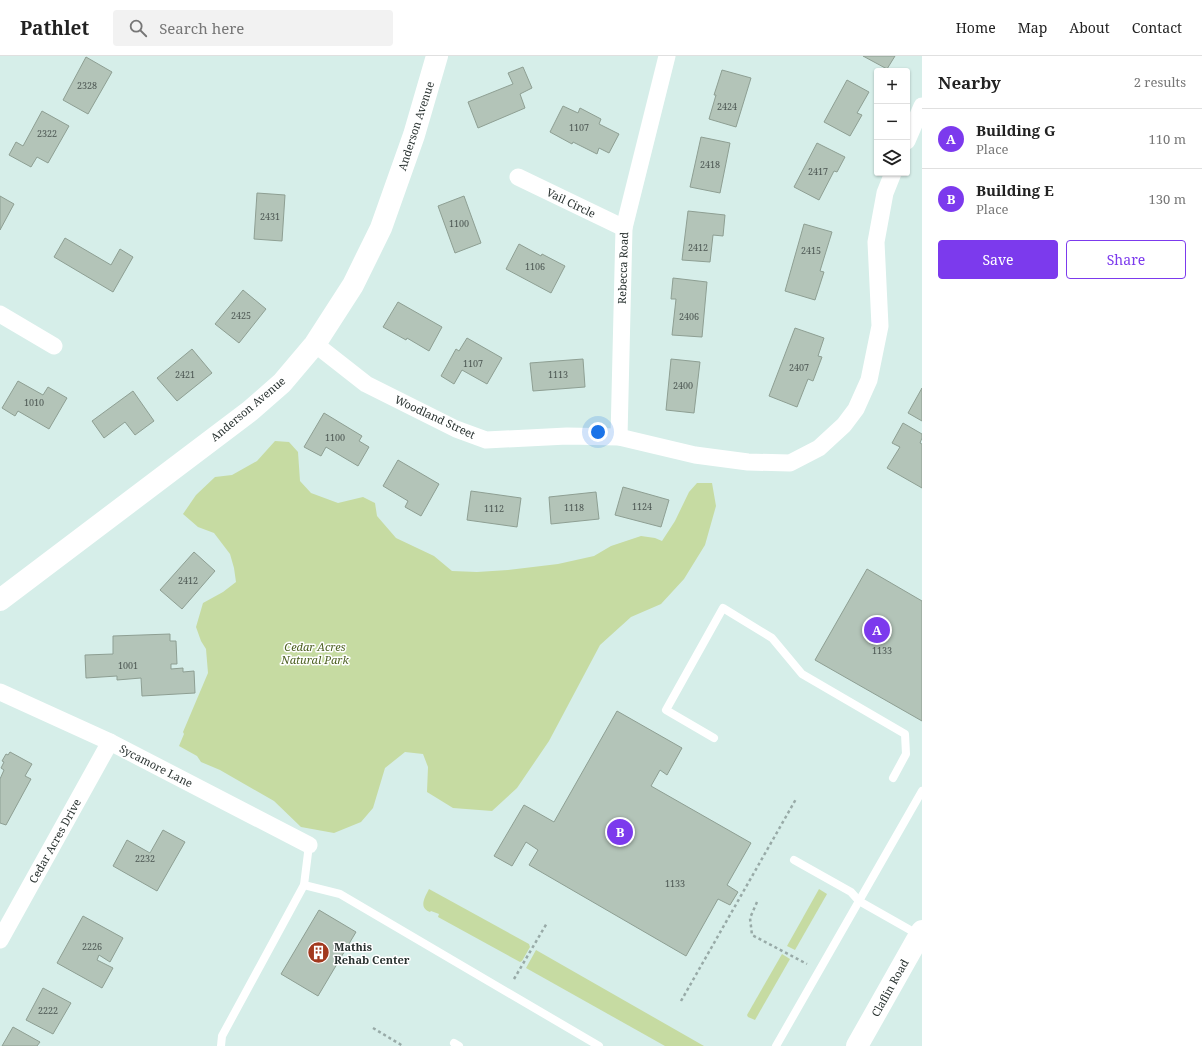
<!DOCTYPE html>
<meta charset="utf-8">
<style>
body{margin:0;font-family:"Noto Serif",serif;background:#f2f2f2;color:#222}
.controls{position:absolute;right:12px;top:12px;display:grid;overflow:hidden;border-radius:4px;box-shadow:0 1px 3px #0004}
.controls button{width:36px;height:36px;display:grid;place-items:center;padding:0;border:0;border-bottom:1px solid #e0e0e0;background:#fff;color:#222;font:20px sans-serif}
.you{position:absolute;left:598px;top:376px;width:14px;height:14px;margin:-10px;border:3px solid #fff;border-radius:50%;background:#1a73e8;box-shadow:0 0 0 6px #1a73e833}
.badge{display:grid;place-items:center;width:26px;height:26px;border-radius:50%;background:#7c3aed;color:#fff;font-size:13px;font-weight:700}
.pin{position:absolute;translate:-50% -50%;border:2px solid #fff;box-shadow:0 1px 4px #0006}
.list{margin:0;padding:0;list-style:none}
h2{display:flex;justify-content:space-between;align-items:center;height:52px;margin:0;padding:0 16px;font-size:17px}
h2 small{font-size:13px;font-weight:400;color:#767676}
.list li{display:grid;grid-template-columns:26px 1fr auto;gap:12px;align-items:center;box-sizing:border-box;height:60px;padding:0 16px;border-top:1px solid #e0e0e0}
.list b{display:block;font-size:15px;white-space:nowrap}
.list p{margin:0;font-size:13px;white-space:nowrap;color:#767676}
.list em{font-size:13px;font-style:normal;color:#767676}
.actions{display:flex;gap:8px;padding:12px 16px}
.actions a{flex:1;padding:9px 0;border:1px solid #7c3aed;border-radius:4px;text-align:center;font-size:14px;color:#7c3aed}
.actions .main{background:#7c3aed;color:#fff}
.icon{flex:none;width:22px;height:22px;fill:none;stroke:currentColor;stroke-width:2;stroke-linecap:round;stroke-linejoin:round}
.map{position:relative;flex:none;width:922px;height:990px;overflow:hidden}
header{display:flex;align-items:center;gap:24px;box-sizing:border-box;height:56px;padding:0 20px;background:#fff;border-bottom:1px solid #e0e0e0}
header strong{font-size:19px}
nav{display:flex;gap:22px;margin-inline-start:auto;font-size:14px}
.search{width:280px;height:36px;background:#f2f2f2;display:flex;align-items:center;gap:10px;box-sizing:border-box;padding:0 14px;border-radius:4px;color:#767676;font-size:15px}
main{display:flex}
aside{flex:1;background:#fff}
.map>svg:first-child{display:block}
</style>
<header>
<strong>Pathlet</strong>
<div class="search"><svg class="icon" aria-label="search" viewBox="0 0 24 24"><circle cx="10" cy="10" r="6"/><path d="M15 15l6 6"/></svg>Search here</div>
<nav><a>Home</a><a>Map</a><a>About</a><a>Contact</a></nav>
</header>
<main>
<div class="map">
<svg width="922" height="990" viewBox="0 0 922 990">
<rect width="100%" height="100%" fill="#d6eee9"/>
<g fill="#c6dba2">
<polygon points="275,385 289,386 298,396 300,425 311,437 338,447 363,441 375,447 377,460 396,482 434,500 452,515 477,516 508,514 558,508 594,500 611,490 641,480 655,482 662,485 675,465 689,436 697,427 712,427 716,450 705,489 684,523 661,548 631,561 600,589 549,685 517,732 492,755 453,752 427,736 428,711 423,698 405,696 385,712 373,752 361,766 334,777 301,771 274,745 220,714 201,706 197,700 179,690 184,678 183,676 208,617 206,593 201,585 196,571 203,547 223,536 236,526 234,512 230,498 214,477 198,471 183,458 196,439 215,421 232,419 257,405"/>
<path d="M429 833 529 888 530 891 522 905 520 906 438 861 439 858 431 855 430 856C418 852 425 841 429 833Z"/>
<polygon points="819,833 827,838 795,894 787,890"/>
<polygon points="536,894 704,990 665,990 526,912"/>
<polygon points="782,898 790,903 755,964 748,961 747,959"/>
</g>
<g fill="#b3c4b8" stroke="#8e9f93">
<polygon points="863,0 895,0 887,13"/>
<polygon points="86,1 112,16 88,58 63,44"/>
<polygon points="523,11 532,32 520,38 525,52 478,72 468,46 513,28 508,17"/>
<polygon points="722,14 751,22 736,71 709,63 716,39 714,39"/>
<polygon points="847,24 869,36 857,57 862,59 850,80 824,66"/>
<polygon points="563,50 578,57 580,52 601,63 599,68 619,78 609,97 599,92 597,98 573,86 572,88 550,76"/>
<polygon points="42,55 69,70 48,107 37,101 31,111 9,99 16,86 23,90"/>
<polygon points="701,81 730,87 720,137 690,131"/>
<polygon points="817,87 845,101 837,116 834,115 819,144 794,131"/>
<polygon points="257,137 285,139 282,185 254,183"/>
<polygon points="0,140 14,148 0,174"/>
<polygon points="464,140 481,187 455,197 438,150"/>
<polygon points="688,155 725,159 723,180 713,179 710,206 682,204"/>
<polygon points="804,168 832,176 820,215 824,216 815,244 785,235"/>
<polygon points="65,182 111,209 120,193 133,201 113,236 54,201"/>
<polygon points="519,188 541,200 542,198 565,210 551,237 506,213"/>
<polygon points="673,222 707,226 702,281 672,279 676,243 671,243"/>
<polygon points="243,234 266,253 239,287 215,268"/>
<polygon points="398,246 442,271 429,295 407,282 406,284 383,271"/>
<polygon points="795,272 824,282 818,300 822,301 813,325 808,323 797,351 769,340"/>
<polygon points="467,282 502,302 487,328 462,314 454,328 441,320 456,293 459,295"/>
<polygon points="192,293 212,317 177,345 157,322"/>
<polygon points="583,303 585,331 533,335 530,307"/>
<polygon points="671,303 700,306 694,357 666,354"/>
<polygon points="18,325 43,339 48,331 67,342 49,373 18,355 15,360 2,352"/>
<polygon points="922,332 922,365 908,357"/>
<polygon points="133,335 154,365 135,379 125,366 104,382 92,365"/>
<polygon points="324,357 362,380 359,385 369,391 358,410 326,391 321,400 304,391"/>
<polygon points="903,367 922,378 922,382 920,387 922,388 922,432 887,412 900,391 892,387"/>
<polygon points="398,404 439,428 421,460 405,451 408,445 383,430"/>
<polygon points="623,431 669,444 661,471 615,459"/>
<polygon points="471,435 521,442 517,471 467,464"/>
<polygon points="596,436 599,463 551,468 549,441"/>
<polygon points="194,496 215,515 182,553 160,534"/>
<polygon points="867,513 922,545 922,665 815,604"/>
<polygon points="170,578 170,585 176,585 177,608 171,608 171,613 183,612 183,616 194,615 195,637 142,640 141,622 117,624 117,620 86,622 85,599 113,598 113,580"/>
<polygon points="617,655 682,692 667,719 660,714 651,730 751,787 727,829 738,836 730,849 718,843 686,900 529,809 538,794 526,786 512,810 494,800 524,749 554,766"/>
<polygon points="10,696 32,708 25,720 31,723 6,769 0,767 0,723 4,714 1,712 4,706 2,705 6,698 8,699"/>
<polygon points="163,774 185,786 157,835 113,810 127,784 150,797"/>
<polygon points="319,854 356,876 318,940 281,918"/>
<polygon points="83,860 123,882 110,906 99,899 97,904 113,912 102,932 57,907"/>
<polygon points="43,932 71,947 53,978 26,964"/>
<polygon points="13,971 40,986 37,990 2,990"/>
</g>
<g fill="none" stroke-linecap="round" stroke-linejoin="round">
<g stroke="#98aaa7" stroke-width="2.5" stroke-dasharray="3 3" stroke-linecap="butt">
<polyline points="757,846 750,862 752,879 807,908"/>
<polyline points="514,923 547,867"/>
<polyline points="681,945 796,743"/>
<polyline points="373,972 403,990"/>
</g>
<g stroke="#fff" stroke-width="8">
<polyline points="714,682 666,654 723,552 772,582 802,618 905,678 906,698 893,722"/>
<polyline points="794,804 851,836 859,845 919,879"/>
<polyline points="304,829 340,838 599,990"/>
<polyline points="454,987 459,990"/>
<polyline points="221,990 222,980 304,829 309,789"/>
<polyline points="776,990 922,735"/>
</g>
<g stroke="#fff" stroke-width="17">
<polyline points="907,85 922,50"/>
<polyline points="518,121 624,172"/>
<polyline points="0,258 54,290"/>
<polyline points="315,288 366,328 456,373 486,384 567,380 619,381 695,399 748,406 790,407 819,392 844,369 856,353 869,324 880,270 876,186 885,137 893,117"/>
<polyline points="619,381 624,172 667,0"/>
<polyline points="0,636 110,686 309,789"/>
<polyline points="0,884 110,686"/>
</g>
<g stroke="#fff" stroke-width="22">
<polyline points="0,544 250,355 282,327 315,288 353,229 381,172 414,79 437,0"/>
<polyline points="857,990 922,875"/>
</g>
</g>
<defs>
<symbol id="building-disc" viewBox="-11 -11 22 22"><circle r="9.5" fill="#a2391e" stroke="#fff"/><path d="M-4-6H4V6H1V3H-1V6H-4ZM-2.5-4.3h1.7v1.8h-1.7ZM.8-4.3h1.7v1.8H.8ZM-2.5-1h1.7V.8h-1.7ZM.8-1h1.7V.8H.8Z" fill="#fff"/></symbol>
</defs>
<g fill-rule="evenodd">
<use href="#building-disc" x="306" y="884" width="25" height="25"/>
</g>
<g text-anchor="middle" stroke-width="3" stroke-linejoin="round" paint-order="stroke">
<g font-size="9" fill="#4c5652">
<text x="87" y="33">2328</text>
<text x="727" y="54">2424</text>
<text x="579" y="75">1107</text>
<text x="47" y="81">2322</text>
<text x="710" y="112">2418</text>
<text x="818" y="119">2417</text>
<text x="270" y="164">2431</text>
<text x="459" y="171">1100</text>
<text x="698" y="195">2412</text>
<text x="811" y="198">2415</text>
<text x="535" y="214">1106</text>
<text x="241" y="263">2425</text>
<text x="689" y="264">2406</text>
<text x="473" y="311">1107</text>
<text x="799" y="315">2407</text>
<text x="185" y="322">2421</text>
<text x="558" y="322">1113</text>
<text x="683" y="333">2400</text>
<text x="34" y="350">1010</text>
<text x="335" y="385">1100</text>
<text x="642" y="454">1124</text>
<text x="574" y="455">1118</text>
<text x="494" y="456">1112</text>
<text x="188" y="528">2412</text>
<text x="882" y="598">1133</text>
<text x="128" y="613">1001</text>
<text x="145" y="806">2232</text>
<text x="675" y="831">1133</text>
<text x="92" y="894">2226</text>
<text x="48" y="958">2222</text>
</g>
<g font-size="11" fill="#293230" stroke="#fff">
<text transform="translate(416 70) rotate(-72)" y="4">Anderson Avenue</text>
<text transform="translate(571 147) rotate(26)" y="4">Vail Circle</text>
<text transform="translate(623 212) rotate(-88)" y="4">Rebecca Road</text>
<text transform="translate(248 353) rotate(-40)" y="4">Anderson Avenue</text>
<text transform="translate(435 361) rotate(25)" y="4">Woodland Street</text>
<text transform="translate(156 710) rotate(27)" y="4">Sycamore Lane</text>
<text transform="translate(55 785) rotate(-61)" y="4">Cedar Acres Drive</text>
<text transform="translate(890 932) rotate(-61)" y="4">Claflin Road</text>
</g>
<g font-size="11" font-style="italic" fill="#4c5f21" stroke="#fff">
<text x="315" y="595">Cedar Acres<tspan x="315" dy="13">Natural Park</tspan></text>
</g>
<g font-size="11" font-weight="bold" fill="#293230" stroke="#fff" text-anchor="start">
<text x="334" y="895">Mathis<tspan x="334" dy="13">Rehab Center</tspan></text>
</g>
</g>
</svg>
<div class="controls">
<button>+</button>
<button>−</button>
<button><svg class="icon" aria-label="layers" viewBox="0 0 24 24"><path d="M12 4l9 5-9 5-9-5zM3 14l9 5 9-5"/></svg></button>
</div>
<div class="you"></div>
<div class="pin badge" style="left:877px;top:574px">A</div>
<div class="pin badge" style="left:620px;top:776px">B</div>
</div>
<aside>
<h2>Nearby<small>2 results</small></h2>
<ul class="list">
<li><span class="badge">A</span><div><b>Building G</b><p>Place</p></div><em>110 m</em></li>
<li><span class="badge">B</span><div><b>Building E</b><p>Place</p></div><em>130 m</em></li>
</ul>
<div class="actions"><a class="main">Save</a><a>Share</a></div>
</aside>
</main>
